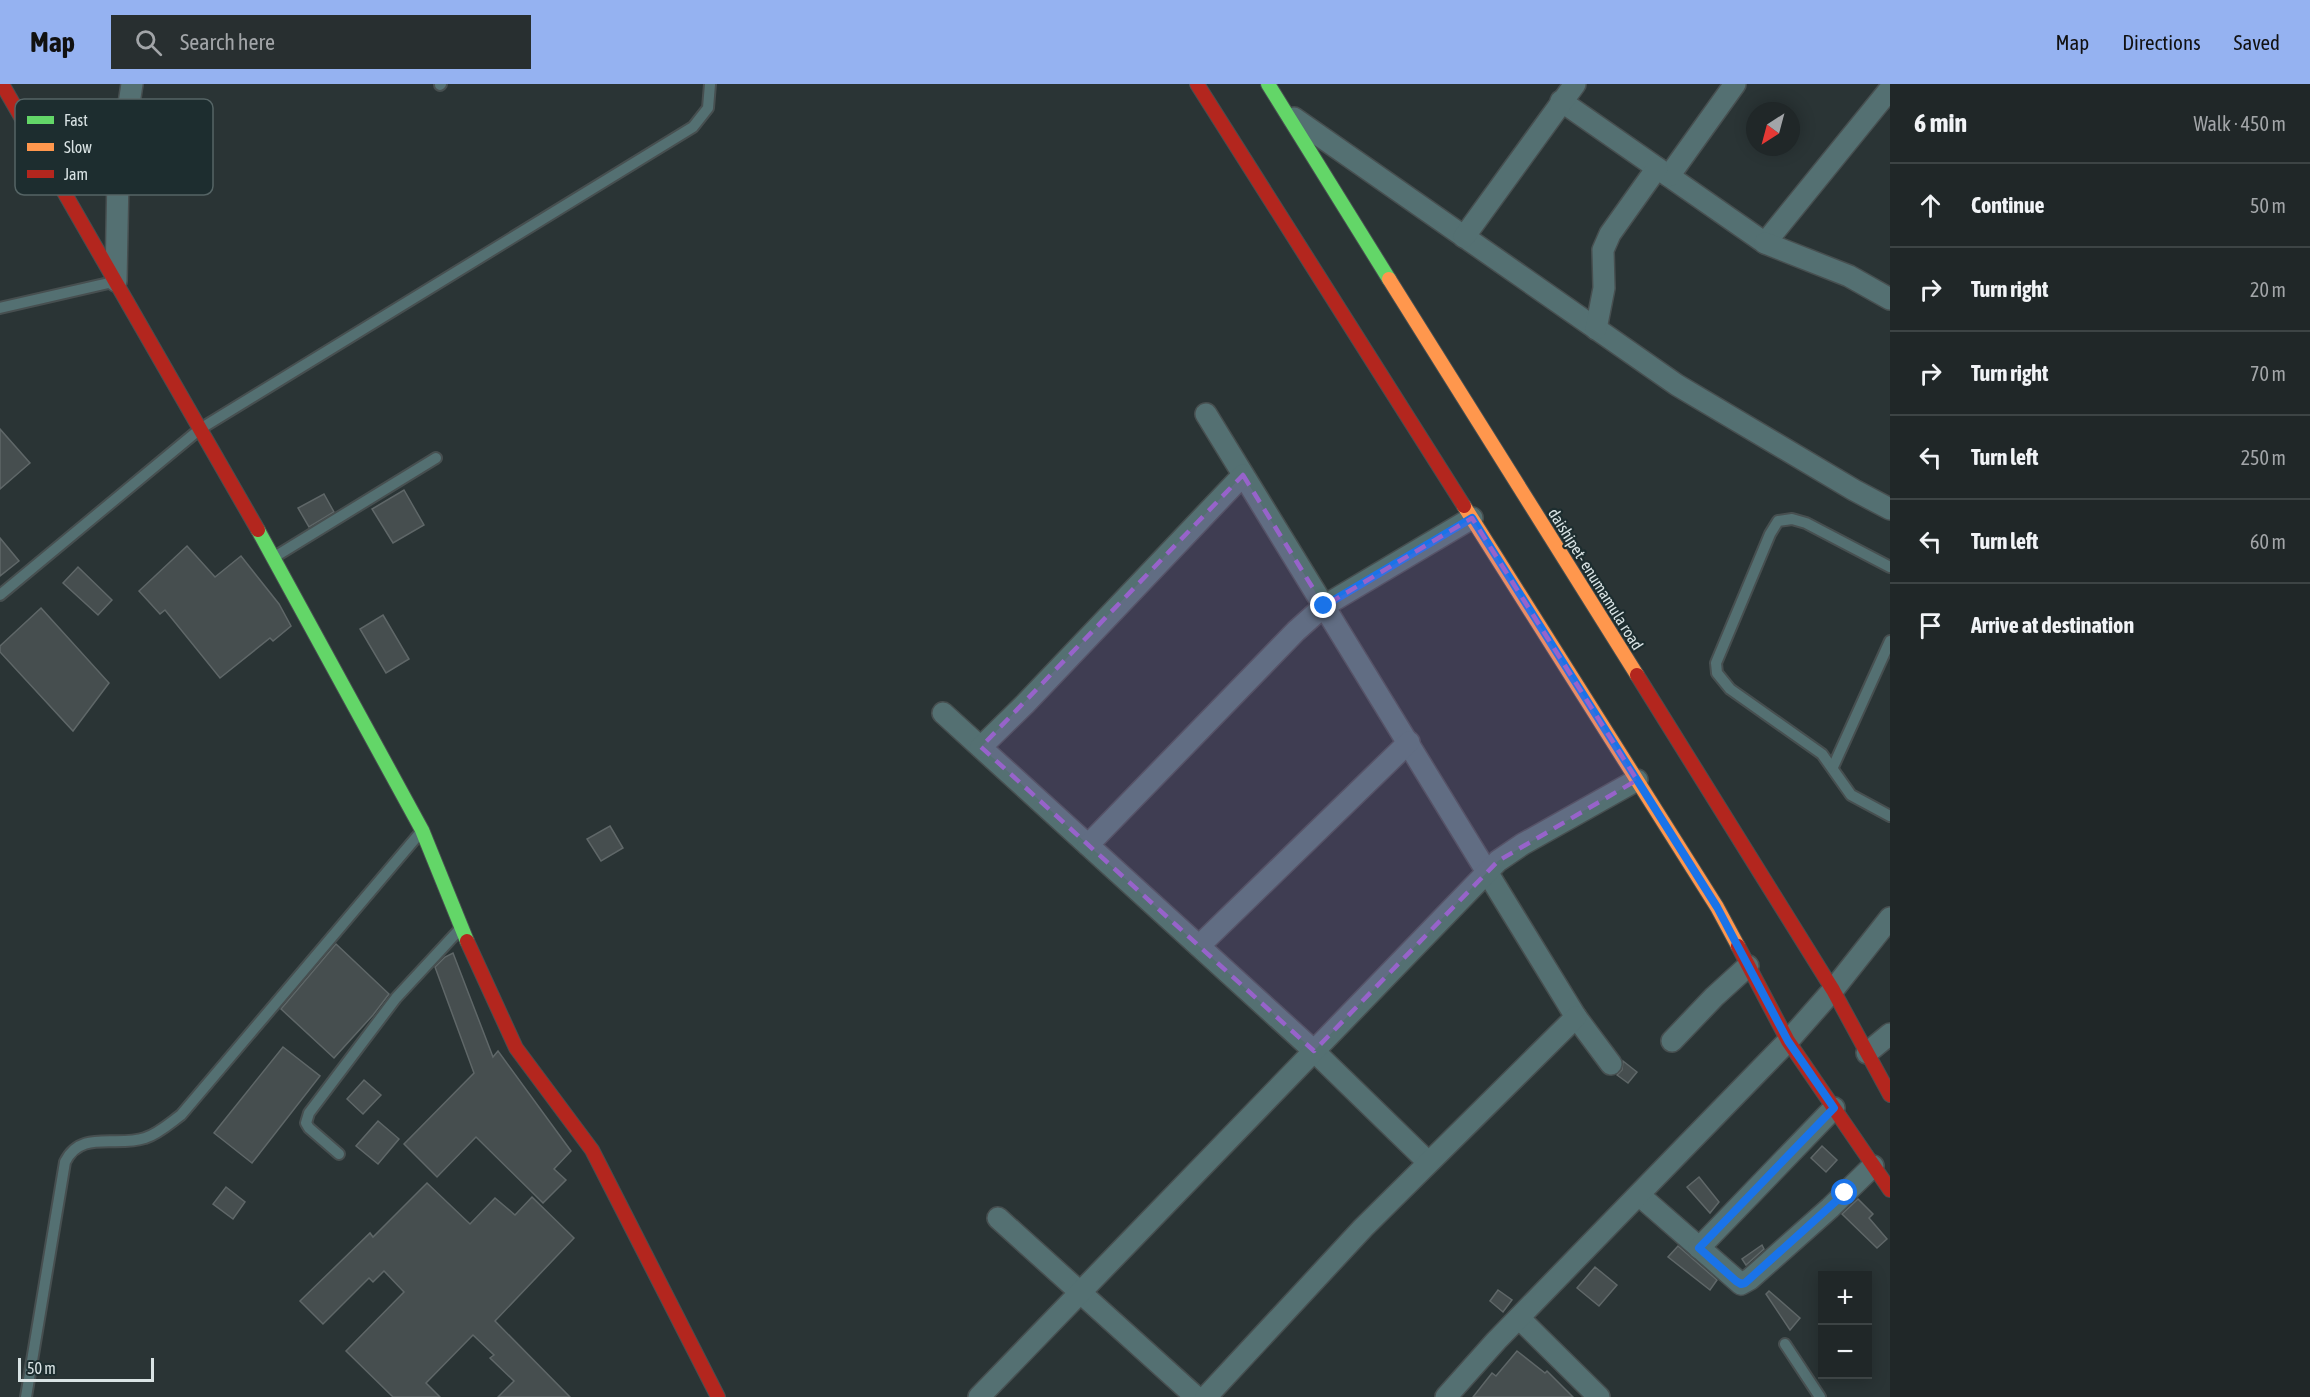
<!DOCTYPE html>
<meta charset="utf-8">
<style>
body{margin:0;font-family:"Asap Condensed",sans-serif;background:#282f30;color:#f1f3f6}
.controls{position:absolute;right:18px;bottom:18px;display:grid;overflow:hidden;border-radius:0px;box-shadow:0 3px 15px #0003}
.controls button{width:54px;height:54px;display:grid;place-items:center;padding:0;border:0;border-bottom:2px solid #3d4445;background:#202728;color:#f1f3f6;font:30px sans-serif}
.compass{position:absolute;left:1746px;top:18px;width:54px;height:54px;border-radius:50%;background:#202728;box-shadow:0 3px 15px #0003;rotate:216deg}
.scale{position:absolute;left:18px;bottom:15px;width:136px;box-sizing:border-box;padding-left:6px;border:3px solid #d9e3e4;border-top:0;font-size:16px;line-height:21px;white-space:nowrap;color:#d9e3e4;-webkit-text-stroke:4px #1d2d2f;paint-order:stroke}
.stop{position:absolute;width:18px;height:18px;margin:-14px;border:4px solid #1a73e8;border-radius:50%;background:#fff}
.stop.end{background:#1a73e8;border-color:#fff;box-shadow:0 2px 6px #0008}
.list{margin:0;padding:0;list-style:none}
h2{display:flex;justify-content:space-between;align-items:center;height:78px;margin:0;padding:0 24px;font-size:26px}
h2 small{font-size:20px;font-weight:400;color:#a2a5a8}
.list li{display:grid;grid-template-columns:39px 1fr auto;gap:18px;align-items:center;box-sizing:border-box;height:84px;padding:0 24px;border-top:2px solid #3d4445}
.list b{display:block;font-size:22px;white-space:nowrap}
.list em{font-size:20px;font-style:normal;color:#a2a5a8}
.icon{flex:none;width:33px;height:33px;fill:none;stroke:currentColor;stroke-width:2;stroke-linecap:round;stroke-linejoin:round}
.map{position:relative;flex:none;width:1890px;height:1313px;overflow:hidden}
header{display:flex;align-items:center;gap:36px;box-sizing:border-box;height:84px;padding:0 30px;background:#95b2f1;color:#111}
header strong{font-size:28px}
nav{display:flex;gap:33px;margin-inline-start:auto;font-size:21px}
.search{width:420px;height:54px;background:#282f30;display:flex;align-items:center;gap:15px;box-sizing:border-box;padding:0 21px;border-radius:0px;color:#a2a5a8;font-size:22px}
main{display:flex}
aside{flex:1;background:#202728}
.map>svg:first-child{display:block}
</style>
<header>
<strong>Map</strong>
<div class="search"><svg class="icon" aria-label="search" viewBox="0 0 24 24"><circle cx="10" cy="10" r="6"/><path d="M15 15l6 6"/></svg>Search here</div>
<nav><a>Map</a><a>Directions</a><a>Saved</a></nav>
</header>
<main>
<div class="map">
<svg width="1890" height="1313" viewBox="0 0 1890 1313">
<rect width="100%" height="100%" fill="#2a3435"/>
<g fill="#464e4f" stroke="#5f6768" stroke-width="1.5">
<polygon points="0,345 30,379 0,405"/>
<polygon points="404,406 424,441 393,459 372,425"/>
<polygon points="324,410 334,428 309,443 298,424"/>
<polygon points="0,454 19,477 0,492"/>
<polygon points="187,462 215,493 241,472 279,520 291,542 273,557 270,554 220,594 165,526 160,530 139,507"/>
<polygon points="78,483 112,516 98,531 63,499"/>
<polygon points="41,524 109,599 73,647 0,568 0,562"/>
<polygon points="383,531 409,575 386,589 360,545"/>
<polygon points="610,742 623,764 601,777 587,755"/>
<polygon points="336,860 389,910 373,931 334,974 281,925"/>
<polygon points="453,869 493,973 498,967 571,1067 554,1085 566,1096 543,1119 476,1053 437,1093 404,1060 474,989 435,883 445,873"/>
<polygon points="283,963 320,992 252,1079 214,1049"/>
<polygon points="1623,977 1637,988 1628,999 1617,991 1622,986"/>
<polygon points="364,996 381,1011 363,1030 347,1015"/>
<polygon points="378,1037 399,1055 378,1080 356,1062"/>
<polygon points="1822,1062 1837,1076 1826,1088 1811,1074"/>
<polygon points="1699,1093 1719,1118 1710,1129 1687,1103"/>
<polygon points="427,1099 470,1140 495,1114 515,1131 532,1113 574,1154 495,1237 570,1313 498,1313 514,1297 490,1274 494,1271 473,1251 426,1299 440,1313 393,1313 346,1267 404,1208 384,1187 373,1198 369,1194 323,1240 300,1217 370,1149 373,1153"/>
<polygon points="226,1103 245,1118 233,1135 213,1120"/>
<polygon points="1858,1115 1873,1130 1869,1134 1887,1155 1877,1164 1842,1130"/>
<polygon points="1762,1161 1764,1165 1746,1181 1742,1175"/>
<polygon points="1678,1162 1717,1196 1710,1206 1668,1173"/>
<polygon points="1595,1183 1617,1201 1599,1222 1577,1204"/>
<polygon points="1498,1206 1512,1216 1503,1228 1490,1217"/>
<polygon points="1769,1207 1800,1234 1790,1246 1766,1210"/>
<polygon points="1517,1267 1545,1289 1547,1287 1573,1313 1473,1313 1492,1289 1496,1292"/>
</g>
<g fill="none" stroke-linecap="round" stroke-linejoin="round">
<defs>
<g id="lane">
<polyline points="440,1 441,0"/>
<polyline points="0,224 113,198"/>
<polyline points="276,472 436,374"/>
<polyline points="1890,483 1806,439 1792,435 1778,437 1770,450 1716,579 1717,589 1730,605 1822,670 1851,711 1890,732"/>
<polyline points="0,511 200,345 693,43 708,24 710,0"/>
<polyline points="1833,683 1890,557"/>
<polyline points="339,1070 309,1044 306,1039 309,1029 396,914 460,845"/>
<polyline points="1785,1260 1820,1313"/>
<path d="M26 1313 65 1078C81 1045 116 1064 145 1054 158 1050 170 1039 181 1031L420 749"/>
</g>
<g id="street">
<polyline points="1561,17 1765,159 1890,5"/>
<polyline points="1294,34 1677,301 1854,406 1890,425"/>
<polyline points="1669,92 1735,0"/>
<polyline points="1464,153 1575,0"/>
<polyline points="1765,159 1849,192 1890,215"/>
<polyline points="116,197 118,92 132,0"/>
<polyline points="1596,245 1604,204 1603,166 1610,150 1657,84"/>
<polyline points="1206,330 1576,933 1611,980"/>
<polyline points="943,629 1314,967 1428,1078"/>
<polyline points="981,663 1025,620 1243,391"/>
<polyline points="1088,761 1296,547 1324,522 1472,434"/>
<polyline points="1199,862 1409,658"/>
<polyline points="1672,957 1714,913 1748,882"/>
<polyline points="1867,969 1890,950"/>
<polyline points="1639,1111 1741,1200 1750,1195 1830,1124 1873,1082"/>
<polyline points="998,1134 1196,1313"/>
<polyline points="1699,1164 1834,1024"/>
<polyline points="1519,1234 1599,1313"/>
<polyline points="979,1313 1498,777 1523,760 1637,696"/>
<polyline points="1206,1313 1363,1144 1576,933"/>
<polyline points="1446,1313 1496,1257 1788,957 1833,906 1890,834"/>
</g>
<g id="fast">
<polyline points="1268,0 1389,195"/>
<polyline points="258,446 422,746 467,857"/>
</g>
<g id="slow">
<polyline points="1389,195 1637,591"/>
<polyline points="1464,422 1717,823 1738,862"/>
</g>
<g id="jam">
<polyline points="2,0 258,446"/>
<polyline points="1197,0 1464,422"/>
<polyline points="1637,591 1833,906 1890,1011"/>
<polyline points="467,857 516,964 592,1066 718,1313"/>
<polyline points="1738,862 1788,957 1890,1106"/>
</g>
</defs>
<use href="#lane" stroke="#474f50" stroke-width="14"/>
<use href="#street" stroke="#474f50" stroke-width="24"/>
<use href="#fast" stroke="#474f50" stroke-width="16"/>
<use href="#slow" stroke="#474f50" stroke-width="16"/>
<use href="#jam" stroke="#474f50" stroke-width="16"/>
<use href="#lane" stroke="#547072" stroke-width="10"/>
<use href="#street" stroke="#547072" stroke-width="21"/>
<use href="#fast" stroke="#63d668" stroke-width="14"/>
<use href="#slow" stroke="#ff974d" stroke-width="14"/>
<use href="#jam" stroke="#b3261e" stroke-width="14"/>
</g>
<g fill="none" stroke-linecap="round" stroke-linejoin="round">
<polyline stroke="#1a73e8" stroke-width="8" points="1324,522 1472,434 1717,823 1788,957 1834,1024 1699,1164 1736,1197 1741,1200 1745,1199 1845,1109"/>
</g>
<path fill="#9763ca" fill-opacity="0.2" stroke="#9763ca" stroke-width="4.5" stroke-dasharray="12 8" stroke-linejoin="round" d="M1243 391 1324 522 1472 434 1637 696 1498 777 1314 967 981 663Z"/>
<g text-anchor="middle" stroke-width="4.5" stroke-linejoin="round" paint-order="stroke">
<g font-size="16" fill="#d9e3e4" stroke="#1d2d2f">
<text transform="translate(1596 495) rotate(58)" y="6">daishipet- enumamula road</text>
</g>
</g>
<rect x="15" y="15" width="198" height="96" rx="9" fill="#1d2d2f" stroke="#556465" stroke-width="1.5"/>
<rect x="27" y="32" width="27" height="8" fill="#63d668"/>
<rect x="27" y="59" width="27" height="8" fill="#ff974d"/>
<rect x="27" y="86" width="27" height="8" fill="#b3261e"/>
<g font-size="16" fill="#d9e3e4">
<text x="64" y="42">Fast</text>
<text x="64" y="69">Slow</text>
<text x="64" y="96">Jam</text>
</g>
</svg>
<div class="controls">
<button>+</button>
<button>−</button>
</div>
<svg class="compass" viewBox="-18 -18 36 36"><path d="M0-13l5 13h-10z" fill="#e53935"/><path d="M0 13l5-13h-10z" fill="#a2a5a8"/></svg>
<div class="scale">50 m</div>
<div class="stop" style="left:1845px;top:1109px"></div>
<div class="stop end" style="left:1324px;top:522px"></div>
</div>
<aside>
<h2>6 min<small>Walk · 450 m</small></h2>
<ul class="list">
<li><svg class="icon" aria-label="ahead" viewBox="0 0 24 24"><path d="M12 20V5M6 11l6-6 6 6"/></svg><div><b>Continue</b></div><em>50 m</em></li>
<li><svg class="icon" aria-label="right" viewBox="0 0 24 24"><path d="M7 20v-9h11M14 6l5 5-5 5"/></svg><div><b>Turn right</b></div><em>20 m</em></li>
<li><svg class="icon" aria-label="right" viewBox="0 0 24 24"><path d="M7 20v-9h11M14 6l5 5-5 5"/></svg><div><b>Turn right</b></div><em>70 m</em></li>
<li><svg class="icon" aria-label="left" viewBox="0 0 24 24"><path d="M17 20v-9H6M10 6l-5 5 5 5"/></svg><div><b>Turn left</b></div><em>250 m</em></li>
<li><svg class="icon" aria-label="left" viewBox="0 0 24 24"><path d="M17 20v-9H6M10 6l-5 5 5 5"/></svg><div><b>Turn left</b></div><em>60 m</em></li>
<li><svg class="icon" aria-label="arrive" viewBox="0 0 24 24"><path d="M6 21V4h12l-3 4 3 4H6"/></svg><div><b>Arrive at destination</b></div></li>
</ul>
</aside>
</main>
